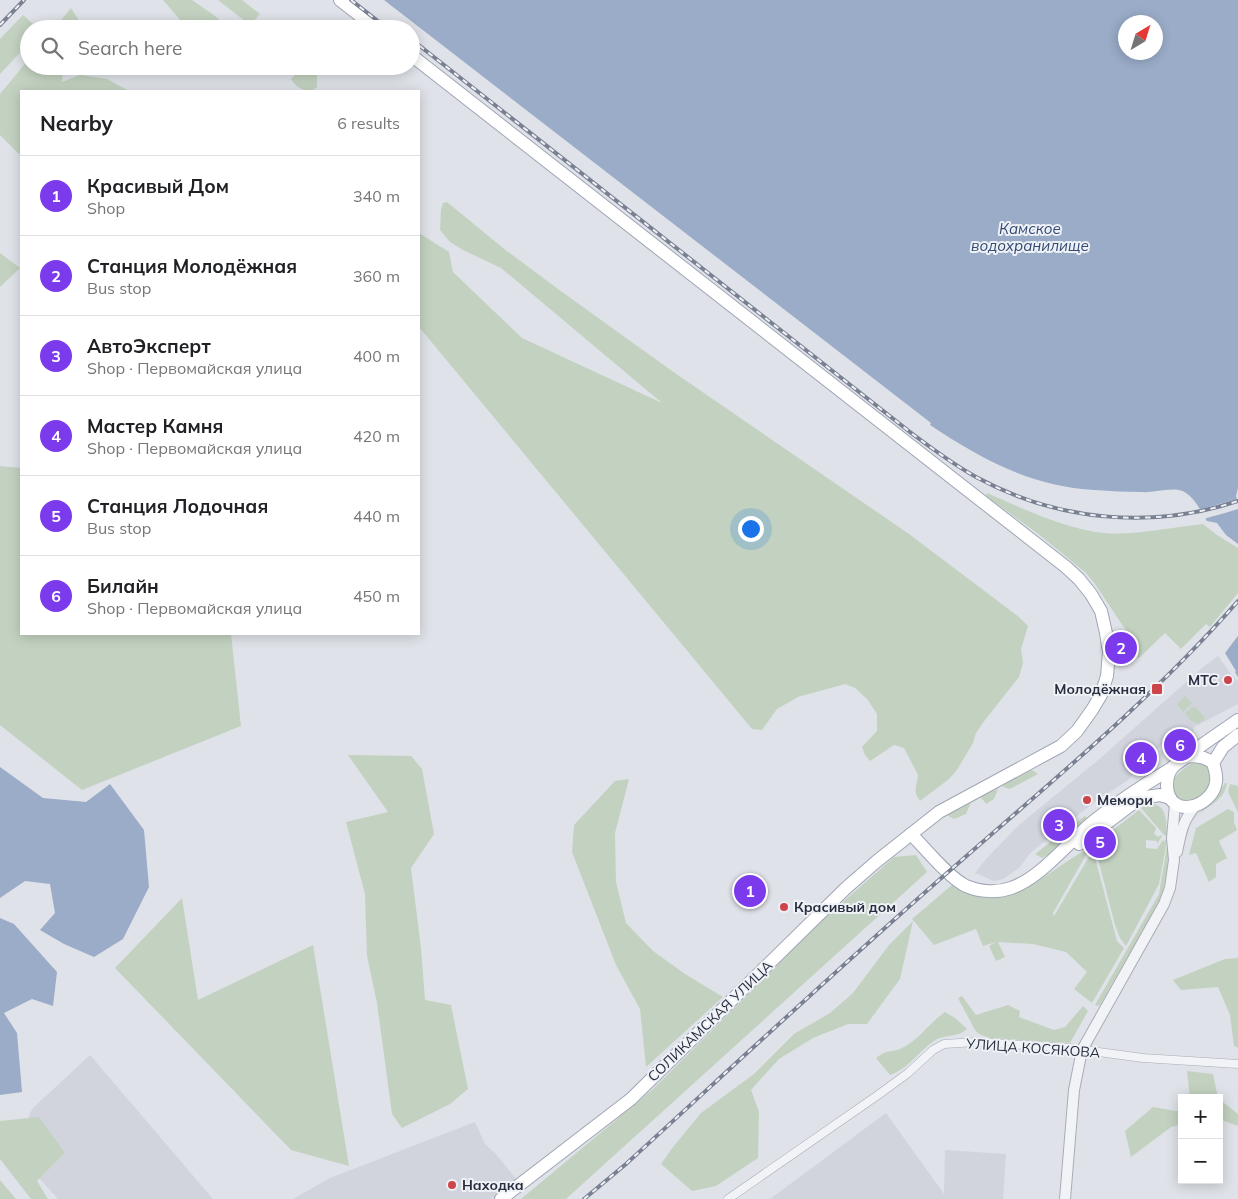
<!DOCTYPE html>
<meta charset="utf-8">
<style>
body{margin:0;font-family:Mulish,sans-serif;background:#f6f6f6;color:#202124}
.controls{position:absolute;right:15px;bottom:15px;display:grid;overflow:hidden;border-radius:0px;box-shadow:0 2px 12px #0003}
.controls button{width:45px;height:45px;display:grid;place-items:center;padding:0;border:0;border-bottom:1px solid #e0e0e0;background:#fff;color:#202124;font:25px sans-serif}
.compass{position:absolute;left:1118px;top:15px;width:45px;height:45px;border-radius:50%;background:#fff;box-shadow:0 2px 12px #0003;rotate:38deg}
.you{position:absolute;left:750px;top:528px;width:18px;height:18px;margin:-12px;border:4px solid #fff;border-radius:50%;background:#1a73e8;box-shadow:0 0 0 8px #1a73e833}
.badge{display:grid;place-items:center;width:32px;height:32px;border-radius:50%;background:#7c3aed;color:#fff;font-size:16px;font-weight:700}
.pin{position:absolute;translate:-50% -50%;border:2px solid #fff;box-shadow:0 1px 5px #0006}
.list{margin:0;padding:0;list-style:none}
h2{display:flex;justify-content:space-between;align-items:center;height:65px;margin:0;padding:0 20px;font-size:21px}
h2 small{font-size:16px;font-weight:400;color:#757577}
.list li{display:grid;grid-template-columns:32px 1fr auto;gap:15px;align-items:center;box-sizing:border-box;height:80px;padding:0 20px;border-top:1px solid #e0e0e0}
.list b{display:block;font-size:19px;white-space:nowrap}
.list p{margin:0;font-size:16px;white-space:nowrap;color:#757577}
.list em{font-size:16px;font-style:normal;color:#757577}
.icon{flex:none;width:28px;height:28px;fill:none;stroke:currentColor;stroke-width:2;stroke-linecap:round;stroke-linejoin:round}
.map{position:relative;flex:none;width:1238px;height:1199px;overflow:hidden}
.search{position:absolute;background:#fff;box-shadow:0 2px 12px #0003;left:20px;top:20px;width:400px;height:55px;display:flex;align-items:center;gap:12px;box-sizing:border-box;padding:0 18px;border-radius:28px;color:#757577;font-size:19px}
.panel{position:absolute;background:#fff;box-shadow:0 2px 12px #0003;left:20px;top:90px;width:400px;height:545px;border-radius:0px}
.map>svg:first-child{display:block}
</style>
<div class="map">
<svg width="1238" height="1199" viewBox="0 0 1238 1199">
<rect width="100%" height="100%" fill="#dfe2e8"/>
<g fill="#d1d4dd">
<polygon points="1218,656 1231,674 1238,681 1238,704 1194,727 1192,740 1181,750 1170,738 1147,758 1128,780 1096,801 1030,853 1020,867 1003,879 994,881 975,873 985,860 1019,825 1097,761 1202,668"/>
<polygon points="90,1055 213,1199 58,1199 39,1178 17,1145 32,1109"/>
<polygon points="886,1113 944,1194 945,1150 1006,1154 1003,1199 770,1199"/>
<polygon points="475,1122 485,1144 495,1153 517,1180 491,1199 293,1199 330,1178"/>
</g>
<g fill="#c3d2c0">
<polygon points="163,0 192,0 215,16 224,24 221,29 201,29 181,21"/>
<polygon points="218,0 242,0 260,14 250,25"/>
<polygon points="71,8 83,27 82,29 54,29"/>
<polygon points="23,15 39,29 29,29 29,43 0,74 0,39"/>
<polygon points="29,59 29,66 63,66 62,82 80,75 107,79 129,91 21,91 21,156 0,135 0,94"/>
<path d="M301 69 303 74 311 71 317 74V87L312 91C303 91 295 87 291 79Z"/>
<path d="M447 202 503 248 558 289 672 371 909 534 1019 617 1028 626 1021 649 1023 663 1019 677 985 720 976 733 973 743 957 770 949 779 920 801C912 790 917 787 918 775L904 748 894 745 870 761 865 755 862 747 877 731V714L867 699 855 688 845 684 798 697 777 709 762 730 752 729 419 327V233L449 252 453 272 522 338 662 403 501 268 463 250 450 242 440 230 441 209 443 203Z"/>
<polygon points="0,253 20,268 0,287"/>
<polygon points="0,466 21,468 21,634 231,634 241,726 82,790 0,725"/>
<path d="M987 493C1024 509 1063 528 1103 533 1132 536 1173 527 1203 524L1217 535 1238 548V593L1210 627 1206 624 1181 649 1165 633 1139 658 1133 656 1131 638 1095 584 1086 573 1041 536 986 496Z"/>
<polygon points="1185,696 1192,703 1183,712 1177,704"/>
<polygon points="1192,707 1194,708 1195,707 1205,717 1204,719 1198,724 1190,720 1185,713"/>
<polygon points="348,755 411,756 422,769 434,834 411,868 421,948 425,1000 451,1005 468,1089 450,1104 402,1128 392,1114 377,1003 367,956 365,894 346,822 388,812"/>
<path d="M1197 762H1202L1209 767 1212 783C1201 796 1194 805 1177 798L1171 784C1175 774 1187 765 1197 762Z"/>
<polygon points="1032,770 1038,774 1010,789 1003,787 1005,781"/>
<polygon points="629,779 615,833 616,882 626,923 653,951 685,974 723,997 646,1067 640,1009 616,965 572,852 574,825 615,781"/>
<path d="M1225 783H1227C1224 805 1200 807 1190 824 1189 828 1188 832 1187 836L1185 835 1191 820 1216 799Z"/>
<polygon points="1230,784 1238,786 1238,812 1228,792"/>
<polygon points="998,789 994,799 986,804 980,796"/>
<polygon points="971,802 966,814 954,819 947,815"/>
<path d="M1153 804C1168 806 1166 825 1167 836L1164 835 1141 808 1146 805Z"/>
<polygon points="1228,809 1234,812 1234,822 1237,830 1219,841 1227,858 1216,864 1216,877 1209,882 1196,853 1189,855 1196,828"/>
<polygon points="1139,810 1156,828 1154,834 1159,837 1160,835 1162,836 1157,844 1157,841 1146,840 1146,848 1157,849 1163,840 1164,842 1166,839 1167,840 1159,884 1126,946 1120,938 1115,925 1095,847 1097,845 1100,846 1106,841 1105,839 1110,835 1109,833"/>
<polygon points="1085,816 1087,818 1087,821 1063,840 1049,854 1042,858 1035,854"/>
<polygon points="1167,846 1169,846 1167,871 1162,897 1100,1005 1097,1006 1095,1005 1159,894"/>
<path d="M1090 848 1053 913 1054 916 1093 850 1117 941 1124 948 1092 1003 1074 989 1087 972 1066 952 1033 944 998 942 1005 957 996 961 989 946 996 942 983 946 976 929 934 945 912 919 953 884C963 889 974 897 986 898 1023 901 1058 863 1090 848Z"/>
<polygon points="916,855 927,872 566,1199 521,1199 652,1090 828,915 894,857"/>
<polygon points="182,898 198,1000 313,945 349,1166 291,1150 115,968"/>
<polygon points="913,921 900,979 867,1024 848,1024 813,1038 779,1059 751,1090 759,1112 758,1158 716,1186 692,1191 661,1164 673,1147 701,1113 754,1074 794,1034 830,1013 853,993 889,945"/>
<polygon points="1238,958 1238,1048 1234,1046 1230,1015 1218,987 1181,990 1173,980 1225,959"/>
<polygon points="962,996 976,1015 1008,1005 1020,1011 1019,1017 1054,1030 1065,1027 1083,1006 1088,1011 1070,1043 989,1038 979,1034 975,1030 958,998"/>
<path d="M945 1012 955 1018 967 1029C958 1038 944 1034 934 1041 918 1052 908 1069 890 1075L876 1058C887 1049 892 1053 902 1048 919 1040 929 1023 945 1012Z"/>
<polygon points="1187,1071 1213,1074 1218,1098 1190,1098"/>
<polygon points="1219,1099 1238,1114 1238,1126 1219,1119"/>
<polygon points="1153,1107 1182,1112 1182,1124 1171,1127 1131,1157 1125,1131"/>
<polygon points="39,1117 65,1153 37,1181 48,1199 31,1199 0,1159 0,1121"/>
<polygon points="0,1180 16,1199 0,1199"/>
</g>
<g fill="#9aacc8" fill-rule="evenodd">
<path d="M384 0H1238V488L1236 496 1238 504V544L1226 535 1217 523 1207 521C1200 510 1193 493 1179 490 1167 488 1153 493 1141 492 1126 492 1110 491 1095 490 1030 486 983 460 930 425L931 423ZM1126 22H1156V52H1126Z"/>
<polygon points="1238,636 1238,677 1235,672 1236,671 1225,653"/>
<polygon points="0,767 43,798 86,802 110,784 144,830 149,887 123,939 94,957 64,944 40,930 55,913 50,884 25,881 0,898"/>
<polygon points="0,918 14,924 57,972 53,1006 32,999 4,1013 17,1033 22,1092 0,1095"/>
</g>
<polygon fill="#dfe2e8" points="1238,499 1238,509 1225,513 1203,519 1197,510"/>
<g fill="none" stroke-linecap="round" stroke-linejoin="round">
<defs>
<polyline id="minor" points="728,1199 878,1095 908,1073 933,1050 944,1044 976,1042 1069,1048 1143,1058 1238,1064"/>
<g id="tertiary">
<path d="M1177 852C1181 833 1182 822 1195 806"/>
<polyline points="1065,1199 1074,1090 1082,1050 1164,904 1170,888 1174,860 1172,838 1175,804"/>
</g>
<g id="primary">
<polyline points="340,0 377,29"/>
<polyline points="411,55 1066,567 1079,579 1091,594 1101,611 1106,633 1109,652 1107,676 1101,695 1092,710 1077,731 1061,746 939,812 877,861 846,888 631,1099 501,1199"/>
<path d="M1186 757C1197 755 1205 757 1213 763 1215 769 1217 776 1216 782 1213 807 1169 821 1167 786 1167 780 1168 773 1172 768 1176 763 1183 760 1187 756 1204 743 1221 732 1238 720"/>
<polyline points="1213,763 1223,747 1238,735"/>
<path d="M911 834C925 848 949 878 966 886 980 892 997 893 1011 888 1041 878 1069 841 1094 821 1119 801 1145 784 1172 768"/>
<polyline points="1079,844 1140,798 1160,795 1170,798"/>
</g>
</defs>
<use href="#minor" stroke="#a8acb5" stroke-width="9"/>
<use href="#tertiary" stroke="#a8acb5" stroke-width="12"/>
<use href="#primary" stroke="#9ea5b4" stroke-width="14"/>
<use href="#minor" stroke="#f2f3f7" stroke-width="8"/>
<use href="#tertiary" stroke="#f2f3f7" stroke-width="10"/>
<use href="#primary" stroke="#fff" stroke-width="12"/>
<defs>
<g id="rail">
<polyline points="351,0 388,29"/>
<polyline points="0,25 24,0"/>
<path d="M411 39 910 432C931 448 953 464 976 477 1057 521 1151 530 1238 501"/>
<path d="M584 1199 626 1164C730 1069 833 973 939 880 1041 790 1148 704 1238 601"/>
</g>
</defs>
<use href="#rail" stroke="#798092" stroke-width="4"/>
<use href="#rail" stroke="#eef1f6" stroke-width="2" stroke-dasharray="5.5" stroke-linecap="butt"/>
</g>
<g fill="#cd444b" stroke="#eef1f6" stroke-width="2">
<circle cx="1228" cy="680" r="5"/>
<rect x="1151" y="683" width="12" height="12" rx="2.5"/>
<circle cx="1087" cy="800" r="5"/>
<circle cx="784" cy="907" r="5"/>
<circle cx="452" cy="1185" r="5"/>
</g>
<g text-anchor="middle" stroke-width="4" stroke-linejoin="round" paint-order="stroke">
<g font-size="14" font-weight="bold" fill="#282e3f" stroke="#eef1f6" text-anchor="start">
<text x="1218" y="685" text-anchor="end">МТС</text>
<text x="1146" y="694" text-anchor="end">Молодёжная</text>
<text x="1097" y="805">Мемори</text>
<text x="794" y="912">Красивый дом</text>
<text x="462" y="1190">Находка</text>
</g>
<g font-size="14" fill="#282e3f" stroke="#eef1f6">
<text transform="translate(710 1021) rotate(-44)" y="5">СОЛИКАМСКАЯ УЛИЦА</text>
<text transform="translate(1033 1048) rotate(4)" y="5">УЛИЦА КОСЯКОВА</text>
</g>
<g font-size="15" font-style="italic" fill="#324973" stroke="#eef1f6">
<text x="1030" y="234">Камское<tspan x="1030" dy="17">водохранилище</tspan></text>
</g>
</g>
</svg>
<div class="controls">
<button>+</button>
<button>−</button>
</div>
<svg class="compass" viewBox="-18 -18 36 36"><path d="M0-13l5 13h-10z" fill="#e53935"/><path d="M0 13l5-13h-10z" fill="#757577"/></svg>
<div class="you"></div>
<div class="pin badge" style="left:750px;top:891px">1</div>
<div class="pin badge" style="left:1121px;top:648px">2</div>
<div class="pin badge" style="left:1059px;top:825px">3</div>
<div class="pin badge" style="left:1141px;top:758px">4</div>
<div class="pin badge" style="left:1100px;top:842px">5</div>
<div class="pin badge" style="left:1180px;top:745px">6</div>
<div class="search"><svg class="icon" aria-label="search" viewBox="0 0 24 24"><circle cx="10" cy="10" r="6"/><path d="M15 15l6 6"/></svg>Search here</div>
<section class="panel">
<h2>Nearby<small>6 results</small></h2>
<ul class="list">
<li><span class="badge">1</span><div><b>Красивый Дом</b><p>Shop</p></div><em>340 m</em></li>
<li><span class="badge">2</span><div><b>Станция Молодёжная</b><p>Bus stop</p></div><em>360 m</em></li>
<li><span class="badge">3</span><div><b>АвтоЭксперт</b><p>Shop · Первомайская улица</p></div><em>400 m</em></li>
<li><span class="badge">4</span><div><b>Мастер Камня</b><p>Shop · Первомайская улица</p></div><em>420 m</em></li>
<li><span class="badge">5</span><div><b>Станция Лодочная</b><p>Bus stop</p></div><em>440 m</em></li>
<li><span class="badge">6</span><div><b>Билайн</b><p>Shop · Первомайская улица</p></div><em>450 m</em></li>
</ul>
</section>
</div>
